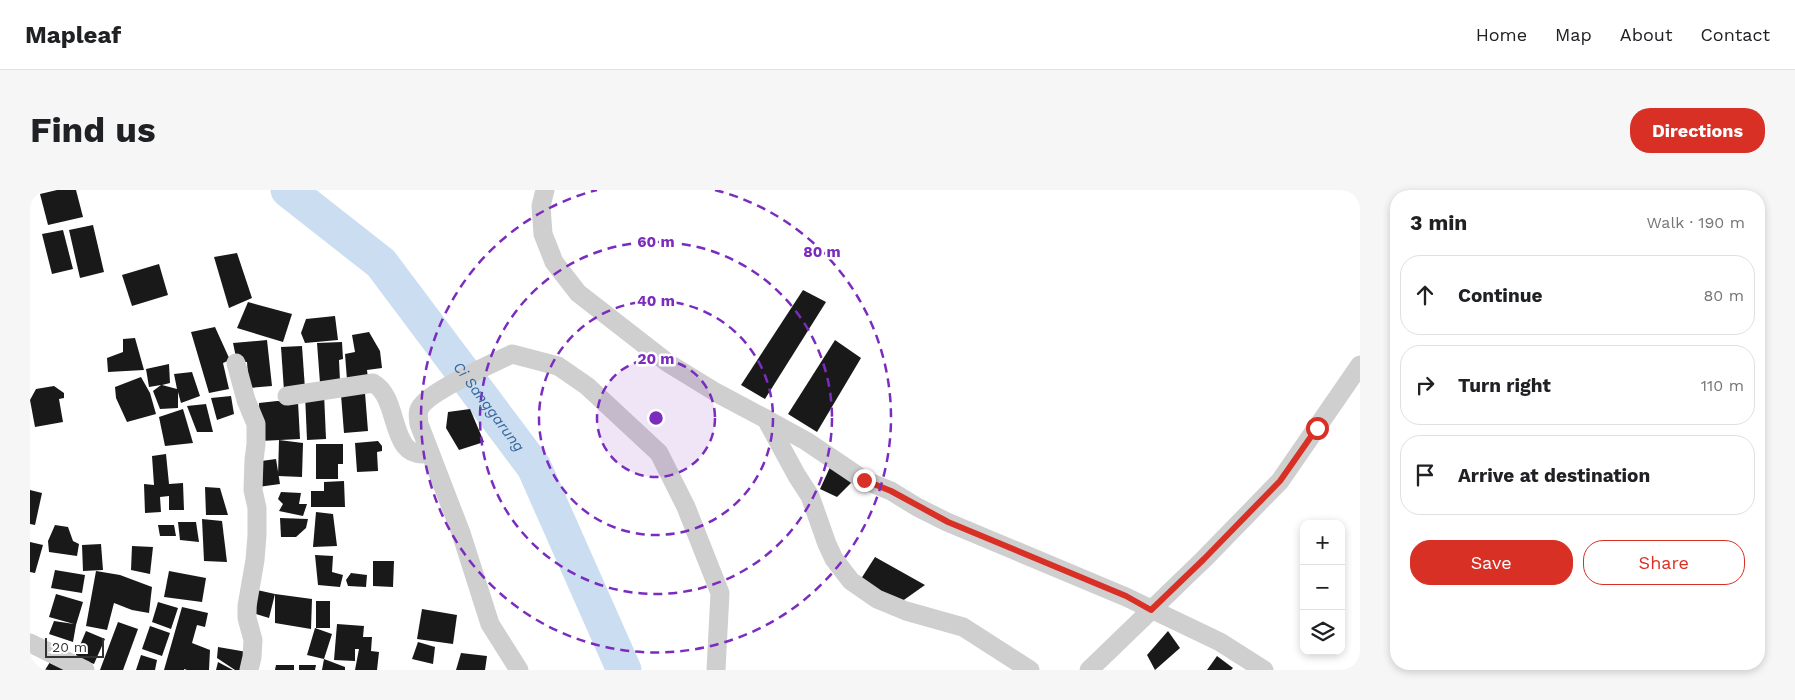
<!DOCTYPE html>
<meta charset="utf-8">
<style>
body{margin:0;font-family:"Work Sans",sans-serif;background:#f6f6f6;color:#202124}
.controls{position:absolute;right:15px;bottom:15px;display:grid;overflow:hidden;border-radius:10px;box-shadow:0 2px 8px #0003}
.controls button{width:45px;height:45px;display:grid;place-items:center;padding:0;border:0;border-bottom:1px solid #e0e0e0;background:#fff;color:#202124;font:25px sans-serif}
.scale{position:absolute;left:15px;bottom:12px;width:59px;box-sizing:border-box;padding-left:5px;border:2px solid #323232;border-top:0;font-size:14px;line-height:18px;white-space:nowrap;color:#323232;-webkit-text-stroke:4px #fff;paint-order:stroke}
.stop{position:absolute;width:15px;height:15px;margin:-11px;border:4px solid #d93025;border-radius:50%;background:#fff}
.stop.end{background:#d93025;border-color:#fff;box-shadow:0 1px 5px #0008}
.list{margin:0;padding:0;list-style:none}
h2{display:flex;justify-content:space-between;align-items:center;height:65px;margin:0;padding:0 20px;font-size:21px}
h2 small{font-size:16px;font-weight:400;color:#757577}
.list li{display:grid;grid-template-columns:32px 1fr auto;gap:15px;align-items:center;box-sizing:border-box;height:80px;margin:0 10px 10px;padding:0 10px;border:1px solid #e0e0e0;border-radius:20px}
.list b{display:block;font-size:19px;white-space:nowrap}
.list em{font-size:16px;font-style:normal;color:#757577}
.actions{display:flex;gap:10px;padding:15px 20px}
.actions a{flex:1;padding:11px 0;border:1px solid #d93025;border-radius:20px;text-align:center;font-size:18px;color:#d93025}
.actions .main{background:#d93025;color:#fff}
.icon{flex:none;width:28px;height:28px;fill:none;stroke:currentColor;stroke-width:2;stroke-linecap:round;stroke-linejoin:round}
.map{position:relative;flex:none;width:1330px;height:480px;overflow:hidden;border-radius:20px}
header{display:flex;align-items:center;gap:30px;box-sizing:border-box;height:70px;padding:0 25px;background:#fff;border-bottom:1px solid #e0e0e0}
header strong{font-size:24px}
nav{display:flex;gap:28px;margin-inline-start:auto;font-size:18px}
.intro{display:flex;align-items:center;justify-content:space-between;box-sizing:border-box;height:120px;padding:0 30px}
h1{margin:0;font-size:35px}
.button{padding:12px 22px;border-radius:20px;background:#d93025;color:#fff;font-size:18px;font-weight:700}
main{display:flex;gap:30px;padding:0 30px}
aside{flex:1;background:#fff;border-radius:20px;box-shadow:0 2px 8px #0003}
.map>svg:first-child{display:block}
</style>
<header>
<strong>Mapleaf</strong>
<nav><a>Home</a><a>Map</a><a>About</a><a>Contact</a></nav>
</header>
<div class="intro"><h1>Find us</h1><a class="button">Directions</a></div>
<main>
<div class="map">
<svg width="1330" height="480" viewBox="0 0 1330 480">
<rect width="100%" height="100%" fill="#fff"/>
<g fill="none" stroke-linecap="round" stroke-linejoin="round">
<path stroke="#cbddf0" stroke-width="35" id="s1" d="M258 0 351 73 504 277 594 480"/>
</g>
<g fill="#191919">
<polygon points="27,0 46,0 53,27 18,35 10,4"/>
<polygon points="63,35 74,82 50,88 39,40"/>
<polygon points="33,40 43,79 22,84 12,44"/>
<polygon points="207,63 222,108 199,118 184,67"/>
<polygon points="129,74 138,105 102,116 92,85"/>
<polygon points="773,100 796,112 735,209 711,195"/>
<polygon points="218,112 262,124 253,152 207,138"/>
<polygon points="305,126 308,150 275,153 271,143 276,129"/>
<polygon points="185,137 200,170 193,173 199,199 179,203 161,142"/>
<polygon points="339,142 350,161 352,178 337,180 338,188 317,190 315,164 325,162 322,145"/>
<polygon points="105,148 114,180 78,182 77,168 93,162 93,149"/>
<polygon points="237,150 242,196 219,198 217,172 207,172 203,153"/>
<polygon points="805,150 831,168 787,242 758,224"/>
<polygon points="312,152 313,169 309,170 310,191 290,193 287,153"/>
<polygon points="272,156 275,199 254,201 251,157"/>
<polygon points="139,174 140,193 132,195 147,199 144,184 162,182 170,206 151,213 148,202 148,218 130,219 123,201 131,195 119,197 116,179"/>
<polygon points="111,187 120,203 126,224 97,232 86,208 85,197"/>
<polygon points="24,196 34,203 34,208 29,209 33,232 5,237 0,210 6,199"/>
<polygon points="294,203 296,249 277,250 275,204"/>
<polygon points="335,203 338,241 314,243 311,205"/>
<polygon points="201,206 204,224 187,230 181,208"/>
<polygon points="247,211 268,212 270,249 230,251 229,213"/>
<polygon points="176,214 183,242 167,242 157,216"/>
<polygon points="153,219 163,253 135,256 129,227"/>
<polygon points="440,219 454,252 429,260 416,238 418,222"/>
<polygon points="249,250 273,253 272,287 248,286"/>
<polygon points="348,251 352,256 352,261 347,262 348,281 327,282 325,253"/>
<polygon points="286,254 313,254 313,274 308,274 308,289 286,289"/>
<polygon points="136,264 139,294 153,293 154,320 139,320 139,306 130,307 131,322 115,323 114,294 124,295 122,266"/>
<polygon points="246,269 250,294 228,297 224,272"/>
<polygon points="801,275 822,292 807,307 790,299"/>
<polygon points="314,291 315,317 281,317 281,301 294,301 294,292"/>
<polygon points="175,297 190,298 198,325 176,325"/>
<polygon points="0,300 12,303 5,335 0,334"/>
<polygon points="251,302 271,303 269,314 277,314 273,326 249,321 253,314 248,309"/>
<polygon points="286,322 303,324 307,356 283,357"/>
<polygon points="250,328 278,329 276,338 266,347 251,347"/>
<polygon points="172,329 192,331 197,372 174,371"/>
<polygon points="148,332 166,332 169,352 150,350"/>
<polygon points="25,335 38,337 43,351 49,354 47,366 19,362 18,351"/>
<polygon points="128,335 144,335 146,346 130,346"/>
<polygon points="0,352 13,355 5,383 0,382"/>
<polygon points="71,354 73,380 53,381 52,355"/>
<polygon points="102,356 123,357 120,384 101,380"/>
<polygon points="285,365 303,366 302,382 313,385 310,397 288,395"/>
<polygon points="845,367 895,395 871,412 829,392"/>
<polygon points="343,371 364,371 363,397 343,396"/>
<polygon points="25,380 55,385 52,403 21,398"/>
<polygon points="66,381 90,385 122,397 119,423 102,420 84,413 77,440 56,436"/>
<polygon points="139,381 176,388 172,412 134,407"/>
<polygon points="321,383 337,385 336,397 318,396 316,390"/>
<polygon points="227,400 245,404 239,428 226,424"/>
<polygon points="26,404 53,412 46,435 43,452 19,444 24,431 44,434 19,427"/>
<polygon points="245,404 282,409 281,439 245,433"/>
<rect x="286" y="411" width="14" height="27"/>
<polygon points="128,412 148,418 141,439 122,432"/>
<polygon points="152,417 178,423 175,437 167,435 162,453 180,460 179,480 157,480 154,479 154,480 134,480"/>
<polygon points="392,419 427,425 423,454 387,449"/>
<polygon points="88,432 108,439 93,480 70,480"/>
<polygon points="307,434 334,436 333,447 342,447 341,461 349,462 347,480 325,480 329,459 325,459 325,471 304,470"/>
<polygon points="120,436 140,443 132,466 112,459"/>
<polygon points="285,438 302,444 294,469 315,477 315,480 292,480 294,469 277,465"/>
<polygon points="56,441 75,449 64,474 45,467"/>
<polygon points="1138,441 1150,458 1125,480 1117,465"/>
<polygon points="388,452 405,457 403,474 382,469"/>
<polygon points="188,457 217,462 212,480 205,480 187,468"/>
<polygon points="431,463 457,466 455,480 426,480"/>
<polygon points="111,465 127,470 125,480 106,480"/>
<polygon points="1187,466 1203,478 1201,480 1177,480"/>
<polygon points="20,472 35,480 15,480"/>
<polygon points="188,472 203,480 186,480"/>
<polygon points="246,475 264,475 264,480 245,480"/>
<polygon points="269,475 286,475 285,480 269,480"/>
</g>
<g fill="none" stroke-linecap="round" stroke-linejoin="round">
<g stroke="#cfcfcf" stroke-width="19">
<polyline points="515,0 511,16 513,44 524,72 548,103 638,173 687,203 736,229 767,286 780,306 797,354 804,369 821,391 847,409 876,421 933,437 1000,480"/>
<polyline points="206,173 216,210 226,234 226,254 224,270 223,300 227,318 227,345 225,370 217,416 217,428 223,450 222,467 219,480"/>
<path d="M257 206 343 193C372 209 357 272 400 263"/>
<polyline points="736,229 776,251 834,290 861,301 887,317 917,332 1096,407 1190,452 1234,480"/>
<polyline points="0,453 55,480"/>
<path d="M489 480 460 434 431 343 389 234C388 227 387 220 392 215 403 200 463 173 482 164L528 176 557 196 629 263 656 317 690 403 686 480"/>
<polyline points="1059,480 1174,369 1250,291 1330,175"/>
</g>
</g>
<g fill="none" stroke-linecap="round" stroke-linejoin="round">
<polyline stroke="#d93025" stroke-width="6" points="834,290 861,301 918,332 1096,406 1121,420 1174,369 1250,291 1287,238"/>
</g>
<circle cx="626" cy="228" r="59" fill="#7b2cbf" fill-opacity=".12"/>
<g fill="none" stroke="#7b2cbf" stroke-width="2.5" stroke-dasharray="9 6">
<circle cx="626" cy="228" r="59"/>
<circle cx="626" cy="228" r="117"/>
<circle cx="626" cy="228" r="176"/>
<path d="M685 0A235 235 0 1 1 567 0"/>
</g>
<g text-anchor="middle" stroke-width="5" stroke-linejoin="round" paint-order="stroke">
<g font-size="15" font-style="italic" fill="#36689e" stroke="#fff">
<text dy="5" stroke="none"><textPath href="#s1" startOffset="298">Ci Sanggarung</textPath></text>
</g>
</g>
<circle cx="626" cy="228" r="8" fill="#7b2cbf" stroke="#fff" stroke-width="2.5"/>
<g font-size="15" text-anchor="middle" font-weight="bold" fill="#7b2cbf" stroke="#fff" stroke-width="5" stroke-linejoin="round" paint-order="stroke">
<text x="626" y="57">60 m</text>
<text x="792" y="67">80 m</text>
<text x="626" y="116">40 m</text>
<text x="626" y="174">20 m</text>
</g>
</svg>
<div class="controls">
<button>+</button>
<button>−</button>
<button><svg class="icon" aria-label="layers" viewBox="0 0 24 24"><path d="M12 4l9 5-9 5-9-5zM3 14l9 5 9-5"/></svg></button>
</div>
<div class="scale">20 m</div>
<div class="stop" style="left:1287px;top:238px"></div>
<div class="stop end" style="left:834px;top:290px"></div>
</div>
<aside>
<h2>3 min<small>Walk · 190 m</small></h2>
<ul class="list">
<li><svg class="icon" aria-label="ahead" viewBox="0 0 24 24"><path d="M12 20V5M6 11l6-6 6 6"/></svg><div><b>Continue</b></div><em>80 m</em></li>
<li><svg class="icon" aria-label="right" viewBox="0 0 24 24"><path d="M7 20v-9h11M14 6l5 5-5 5"/></svg><div><b>Turn right</b></div><em>110 m</em></li>
<li><svg class="icon" aria-label="arrive" viewBox="0 0 24 24"><path d="M6 21V4h12l-3 4 3 4H6"/></svg><div><b>Arrive at destination</b></div></li>
</ul>
<div class="actions"><a class="main">Save</a><a>Share</a></div>
</aside>
</main>
